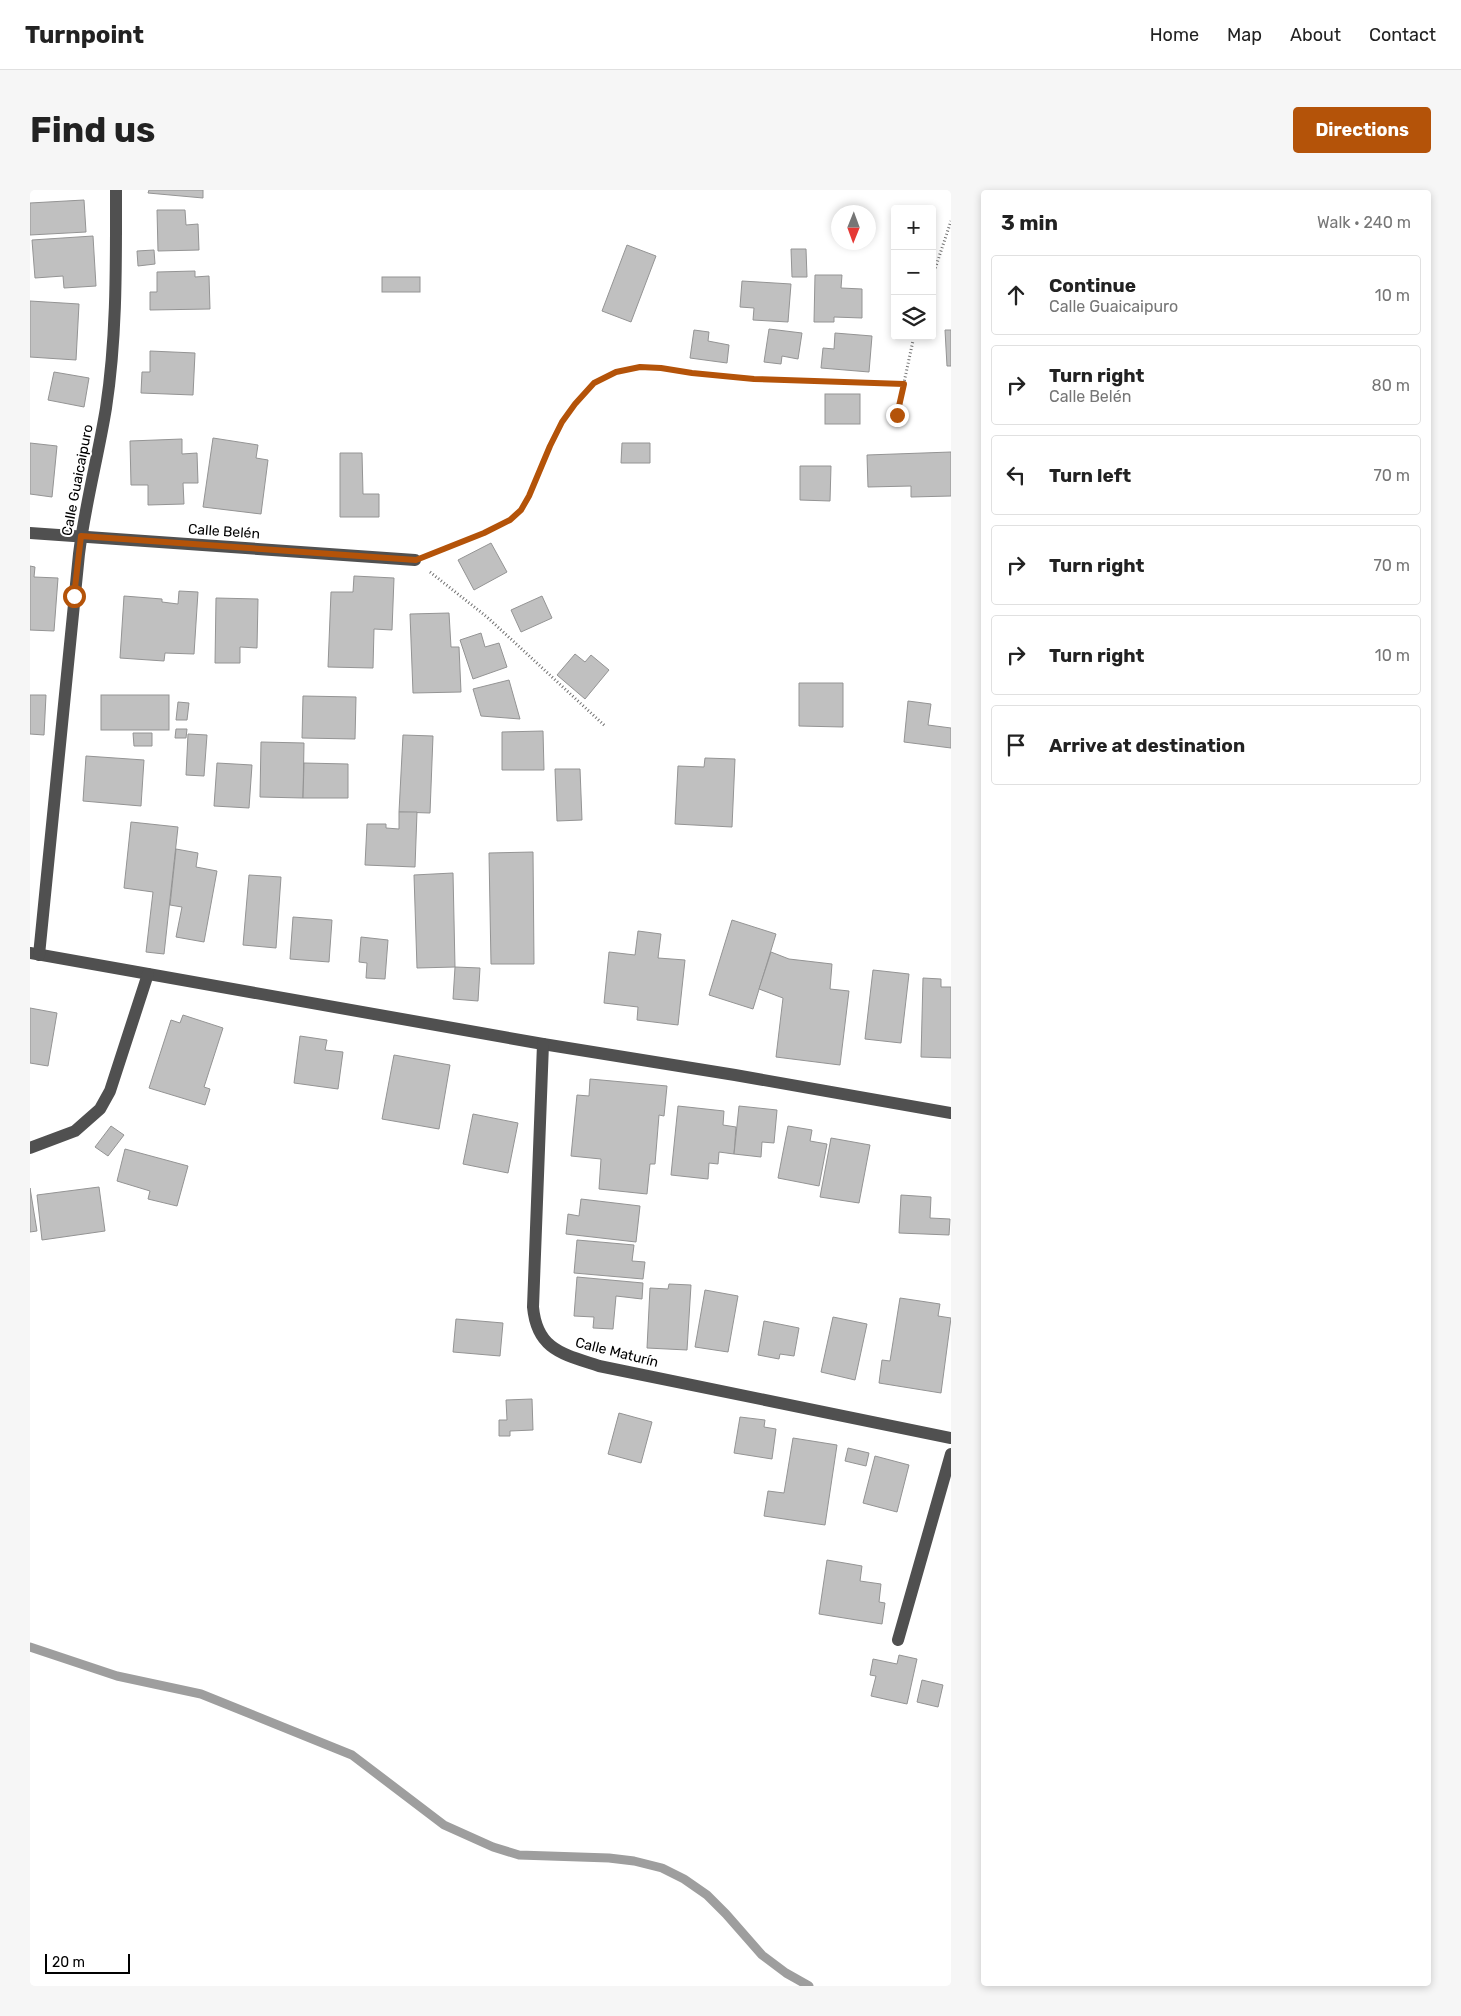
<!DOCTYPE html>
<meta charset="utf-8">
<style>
body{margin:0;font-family:Rubik,sans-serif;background:#f6f6f6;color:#222}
.controls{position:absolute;right:15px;top:15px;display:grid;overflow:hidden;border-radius:5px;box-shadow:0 2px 8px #0003}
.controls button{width:45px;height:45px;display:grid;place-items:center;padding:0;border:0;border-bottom:1px solid #e0e0e0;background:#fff;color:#222;font:25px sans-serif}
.compass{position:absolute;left:801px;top:15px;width:45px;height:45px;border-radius:50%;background:#fff;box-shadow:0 2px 8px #0003;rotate:181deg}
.scale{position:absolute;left:15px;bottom:12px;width:85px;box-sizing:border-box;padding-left:5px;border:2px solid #000;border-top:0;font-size:14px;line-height:18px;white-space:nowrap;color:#000;-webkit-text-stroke:4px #fff;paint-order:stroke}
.stop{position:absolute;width:15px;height:15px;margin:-11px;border:4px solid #b45309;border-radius:50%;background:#fff}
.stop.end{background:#b45309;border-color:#fff;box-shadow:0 1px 5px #0008}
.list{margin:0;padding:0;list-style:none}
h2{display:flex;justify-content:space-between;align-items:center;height:65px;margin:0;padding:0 20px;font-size:21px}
h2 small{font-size:16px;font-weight:400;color:#767676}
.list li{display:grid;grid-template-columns:32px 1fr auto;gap:15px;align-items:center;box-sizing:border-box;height:80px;margin:0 10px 10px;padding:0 10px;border:1px solid #e0e0e0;border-radius:5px}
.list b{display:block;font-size:19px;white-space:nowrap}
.list p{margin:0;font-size:16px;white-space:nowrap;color:#767676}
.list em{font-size:16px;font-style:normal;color:#767676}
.icon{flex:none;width:28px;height:28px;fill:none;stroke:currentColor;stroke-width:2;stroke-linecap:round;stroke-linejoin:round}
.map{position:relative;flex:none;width:921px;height:1796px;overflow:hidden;border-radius:5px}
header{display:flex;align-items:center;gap:30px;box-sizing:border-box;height:70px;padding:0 25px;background:#fff;border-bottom:1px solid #e0e0e0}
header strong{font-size:24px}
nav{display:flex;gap:28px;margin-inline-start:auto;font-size:18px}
.intro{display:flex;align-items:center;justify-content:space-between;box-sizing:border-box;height:120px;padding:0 30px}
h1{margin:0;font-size:35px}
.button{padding:12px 22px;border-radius:5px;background:#b45309;color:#fff;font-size:18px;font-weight:700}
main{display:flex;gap:30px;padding:0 30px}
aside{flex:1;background:#fff;border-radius:5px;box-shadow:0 2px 8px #0003}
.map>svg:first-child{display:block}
</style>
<header>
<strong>Turnpoint</strong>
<nav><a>Home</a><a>Map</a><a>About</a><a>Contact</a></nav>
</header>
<div class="intro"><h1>Find us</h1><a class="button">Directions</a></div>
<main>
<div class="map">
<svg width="921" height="1796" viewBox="0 0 921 1796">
<rect width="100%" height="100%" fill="#fff"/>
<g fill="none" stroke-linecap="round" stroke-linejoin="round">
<polyline stroke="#9e9e9e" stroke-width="9" points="0,1457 87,1486 171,1504 322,1565 414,1635 463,1657 489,1665 579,1668 604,1671 632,1678 654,1689 677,1705 696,1724 732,1765 756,1783 779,1796"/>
</g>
<g fill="#c0c0c0" stroke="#949494">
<polygon points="119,0 173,0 173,8 118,3"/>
<polygon points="54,10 56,42 0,45 0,13"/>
<polygon points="127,20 155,20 156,35 168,34 169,60 128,61"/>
<polygon points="63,46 66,96 34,98 33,86 5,88 2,50"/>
<polygon points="597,55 626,66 601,132 572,121"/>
<polygon points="761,59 776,59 777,87 762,87"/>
<polygon points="124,60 125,74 108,76 107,61"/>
<polygon points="165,81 165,87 179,86 180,119 120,120 120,102 127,102 127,82"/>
<polygon points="785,85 812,85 811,98 832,99 832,128 804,127 804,132 784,132"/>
<rect x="352" y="87" width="38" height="15"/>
<polygon points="712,91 761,94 758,132 723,130 724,118 710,117"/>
<polygon points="0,111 49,114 46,170 0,167"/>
<polygon points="739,139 772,143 768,169 752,166 751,174 734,172"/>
<polygon points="664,140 679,142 678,151 699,155 697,173 660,168"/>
<polygon points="915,140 921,140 921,176 917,176"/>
<polygon points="805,143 842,146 839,182 791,178 793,158 804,159"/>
<polygon points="120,161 165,163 163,205 111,203 112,182 120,182"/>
<polygon points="24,182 59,188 54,217 18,210"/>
<rect x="795" y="204" width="35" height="30"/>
<polygon points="183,248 228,255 226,268 238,270 231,324 173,317"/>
<polygon points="152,249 152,264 167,263 168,293 153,293 154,314 118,315 118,295 101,295 100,251"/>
<polygon points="0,253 27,256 22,307 0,304"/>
<polygon points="592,253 620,253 620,273 591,273"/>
<polygon points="921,262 921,306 881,307 881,296 838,297 837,265"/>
<polygon points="310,263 332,263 333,304 349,304 349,327 310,327"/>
<polygon points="770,276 801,276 800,311 770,310"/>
<polygon points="461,353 477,382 444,400 428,370"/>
<polygon points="0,376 5,377 4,387 28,388 24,441 0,440"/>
<polygon points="324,386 364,388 362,440 344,439 343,478 298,477 301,402 323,402"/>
<polygon points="149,401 168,402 164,464 135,463 134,471 90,468 94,406 132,409 132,412 148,414"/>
<polygon points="512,406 522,428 491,442 481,420"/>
<polygon points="186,408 228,409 227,458 210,457 210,473 185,473"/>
<polygon points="419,423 421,457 429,457 431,502 383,503 380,424"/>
<polygon points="451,443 455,457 469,453 477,477 443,489 430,450"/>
<polygon points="545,464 555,472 561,465 579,480 555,509 527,485"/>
<polygon points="479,490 490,529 451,526 443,499"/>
<polygon points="769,493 813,493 813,537 769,536"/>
<polygon points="0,505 16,505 14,545 0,544"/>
<rect x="71" y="505" width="68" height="35"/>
<polygon points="273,506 326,507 325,549 272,548"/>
<polygon points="878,511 901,514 898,535 921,538 921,558 874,552"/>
<polygon points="148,512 159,513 157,530 146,530"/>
<polygon points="146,539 157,539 156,548 145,548"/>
<polygon points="513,541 514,580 472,580 472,542"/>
<polygon points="103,543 122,543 122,556 104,556"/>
<polygon points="158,544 177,545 174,586 156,585"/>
<polygon points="373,545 403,546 400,623 369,622"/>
<polygon points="231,552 274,553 273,608 230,607"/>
<polygon points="56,566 114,570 111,616 53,611"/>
<polygon points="675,568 705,569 702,637 645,634 648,576 674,577"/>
<polygon points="187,573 222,575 219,618 184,616"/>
<polygon points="274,573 318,574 318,608 273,608"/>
<polygon points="525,579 550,579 552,630 527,631"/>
<polygon points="369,622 387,622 385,677 335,675 337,634 356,634 356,638 369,639"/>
<polygon points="101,632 148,637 134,764 116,762 123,702 94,698"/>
<polygon points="146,659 168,663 166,677 187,681 174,752 146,747 152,717 140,715"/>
<polygon points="503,662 504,774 461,774 459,663"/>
<polygon points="423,683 425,777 387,778 384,685"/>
<polygon points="219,685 251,687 246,758 213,755"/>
<polygon points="263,727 302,730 299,772 260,769"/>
<polygon points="702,730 746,744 723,819 679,805"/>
<polygon points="608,741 631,744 628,768 655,770 648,835 607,830 608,817 574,813 579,762 605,765"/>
<polygon points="331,747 358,750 355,789 336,788 337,773 329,772"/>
<polygon points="741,762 759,769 802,774 800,799 819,801 810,875 746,867 753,808 729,799"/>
<polygon points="425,777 450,778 448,811 423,809"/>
<polygon points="843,780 879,784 871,853 835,849"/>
<polygon points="893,788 911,789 911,797 921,797 921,868 891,867"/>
<polygon points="0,818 27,823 18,876 0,873"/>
<polygon points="153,825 193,838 174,897 180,899 175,915 119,898 141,830 150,833"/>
<polygon points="270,846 297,850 295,860 313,862 308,899 264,893"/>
<polygon points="364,865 420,875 409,939 352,929"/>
<polygon points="560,889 637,896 634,926 629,925 625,974 620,974 617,1004 569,999 571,969 541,966 547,905 559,906"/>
<polygon points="648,916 694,921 693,935 706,937 704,964 689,962 688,974 679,973 678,989 641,985"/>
<polygon points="709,916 747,920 744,953 732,952 731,967 704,964"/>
<polygon points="443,924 488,933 478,983 433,974"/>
<polygon points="81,936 94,945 78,966 65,957"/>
<polygon points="758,936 782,940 780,951 797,954 789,996 748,988"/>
<polygon points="801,948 840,955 829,1013 790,1007"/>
<polygon points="95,959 158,976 147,1016 118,1009 120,1001 87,991"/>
<polygon points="69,997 75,1041 12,1050 7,1005"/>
<polygon points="0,998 7,1041 0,1042"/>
<polygon points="871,1005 901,1007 900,1028 920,1029 919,1045 869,1043"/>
<polygon points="551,1009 610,1016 606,1052 536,1044 538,1024 549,1026"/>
<polygon points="547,1050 604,1055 602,1071 615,1072 613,1089 544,1083"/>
<polygon points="547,1087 613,1093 612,1109 586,1106 583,1139 563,1138 564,1127 544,1126"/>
<polygon points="639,1094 661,1095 657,1160 617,1158 620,1098 638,1099"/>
<polygon points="675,1100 708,1106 698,1162 665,1157"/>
<polygon points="870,1108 910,1114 908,1126 921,1128 911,1203 849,1193 852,1170 860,1171"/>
<polygon points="803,1127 837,1134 825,1190 791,1182"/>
<polygon points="426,1129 473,1133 470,1166 423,1162"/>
<polygon points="734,1131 769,1138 764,1166 750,1164 749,1169 728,1165"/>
<polygon points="502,1209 503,1240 480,1241 480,1246 469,1246 469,1230 477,1230 476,1210"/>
<polygon points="589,1223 622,1232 611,1273 578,1264"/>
<polygon points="710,1227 735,1230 734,1237 746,1239 742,1269 704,1263"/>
<polygon points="763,1248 807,1255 795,1335 734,1326 738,1301 754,1303"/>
<polygon points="818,1258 839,1263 836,1276 815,1271"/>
<polygon points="845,1266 879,1275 867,1322 833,1313"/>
<polygon points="797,1370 832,1376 830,1391 851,1394 849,1412 855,1413 852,1434 789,1424"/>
<polygon points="869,1465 887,1469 877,1514 841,1506 846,1486 840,1485 843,1469 867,1474"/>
<polygon points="892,1490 913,1495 908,1517 887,1512"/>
</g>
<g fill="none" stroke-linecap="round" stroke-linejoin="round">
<g stroke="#727272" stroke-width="3" stroke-dasharray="1 2.5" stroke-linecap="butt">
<polyline points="902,88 921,31"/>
<polyline points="867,225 884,146"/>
<polyline points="404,362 454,343 480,330 491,320 499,306 532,231 545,214 564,193 586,182 610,177 631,177 662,183 724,189 874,194"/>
<polyline points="400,382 457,427 575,536"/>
</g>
<g stroke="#505050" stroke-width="12">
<polyline points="0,343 385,370"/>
<polyline points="0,763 513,854 705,885 921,923"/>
<path d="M9 765 49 364C55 315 68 267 76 218 87 146 86 73 86 0"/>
<path d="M513 854 503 1117C507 1160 533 1164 569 1176L921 1248"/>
<polyline points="0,958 45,941 70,919 80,901 118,784"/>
<polyline points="868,1450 921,1264"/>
</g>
</g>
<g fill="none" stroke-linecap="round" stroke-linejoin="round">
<polyline stroke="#b45309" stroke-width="6" points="44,406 51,346 386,370 454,343 480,330 491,320 499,306 520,256 532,232 545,214 564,193 586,182 610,177 631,178 662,183 724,189 874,194 867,225"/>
</g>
<g text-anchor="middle" stroke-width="4" stroke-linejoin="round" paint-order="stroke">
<g font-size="14" fill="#000" stroke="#fff">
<text transform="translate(47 290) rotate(-79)" y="5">Calle Guaicaipuro</text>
<text transform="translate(194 341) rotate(4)" y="5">Calle Belén</text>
<text transform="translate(587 1162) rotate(14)" y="5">Calle Maturín</text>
</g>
</g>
</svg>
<div class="controls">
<button>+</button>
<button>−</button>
<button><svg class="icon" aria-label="layers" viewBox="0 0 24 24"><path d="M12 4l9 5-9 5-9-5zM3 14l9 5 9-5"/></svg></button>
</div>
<svg class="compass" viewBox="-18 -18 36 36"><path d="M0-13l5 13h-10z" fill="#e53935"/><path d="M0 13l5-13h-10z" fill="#767676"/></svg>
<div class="scale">20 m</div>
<div class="stop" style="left:44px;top:406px"></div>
<div class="stop end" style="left:867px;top:225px"></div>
</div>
<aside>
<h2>3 min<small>Walk · 240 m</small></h2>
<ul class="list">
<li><svg class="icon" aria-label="ahead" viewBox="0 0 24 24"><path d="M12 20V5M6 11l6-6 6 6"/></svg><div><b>Continue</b><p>Calle Guaicaipuro</p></div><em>10 m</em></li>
<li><svg class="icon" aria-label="right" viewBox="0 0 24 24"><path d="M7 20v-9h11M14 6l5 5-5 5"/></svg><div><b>Turn right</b><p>Calle Belén</p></div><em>80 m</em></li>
<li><svg class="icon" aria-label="left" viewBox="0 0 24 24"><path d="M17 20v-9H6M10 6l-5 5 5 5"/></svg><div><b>Turn left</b></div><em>70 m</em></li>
<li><svg class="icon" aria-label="right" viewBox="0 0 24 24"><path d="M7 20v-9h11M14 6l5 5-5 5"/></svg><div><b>Turn right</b></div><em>70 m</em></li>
<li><svg class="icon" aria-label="right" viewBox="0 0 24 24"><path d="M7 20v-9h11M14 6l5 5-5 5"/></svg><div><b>Turn right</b></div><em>10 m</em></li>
<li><svg class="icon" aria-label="arrive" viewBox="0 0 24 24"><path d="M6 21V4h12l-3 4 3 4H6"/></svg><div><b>Arrive at destination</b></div></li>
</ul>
</aside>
</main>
